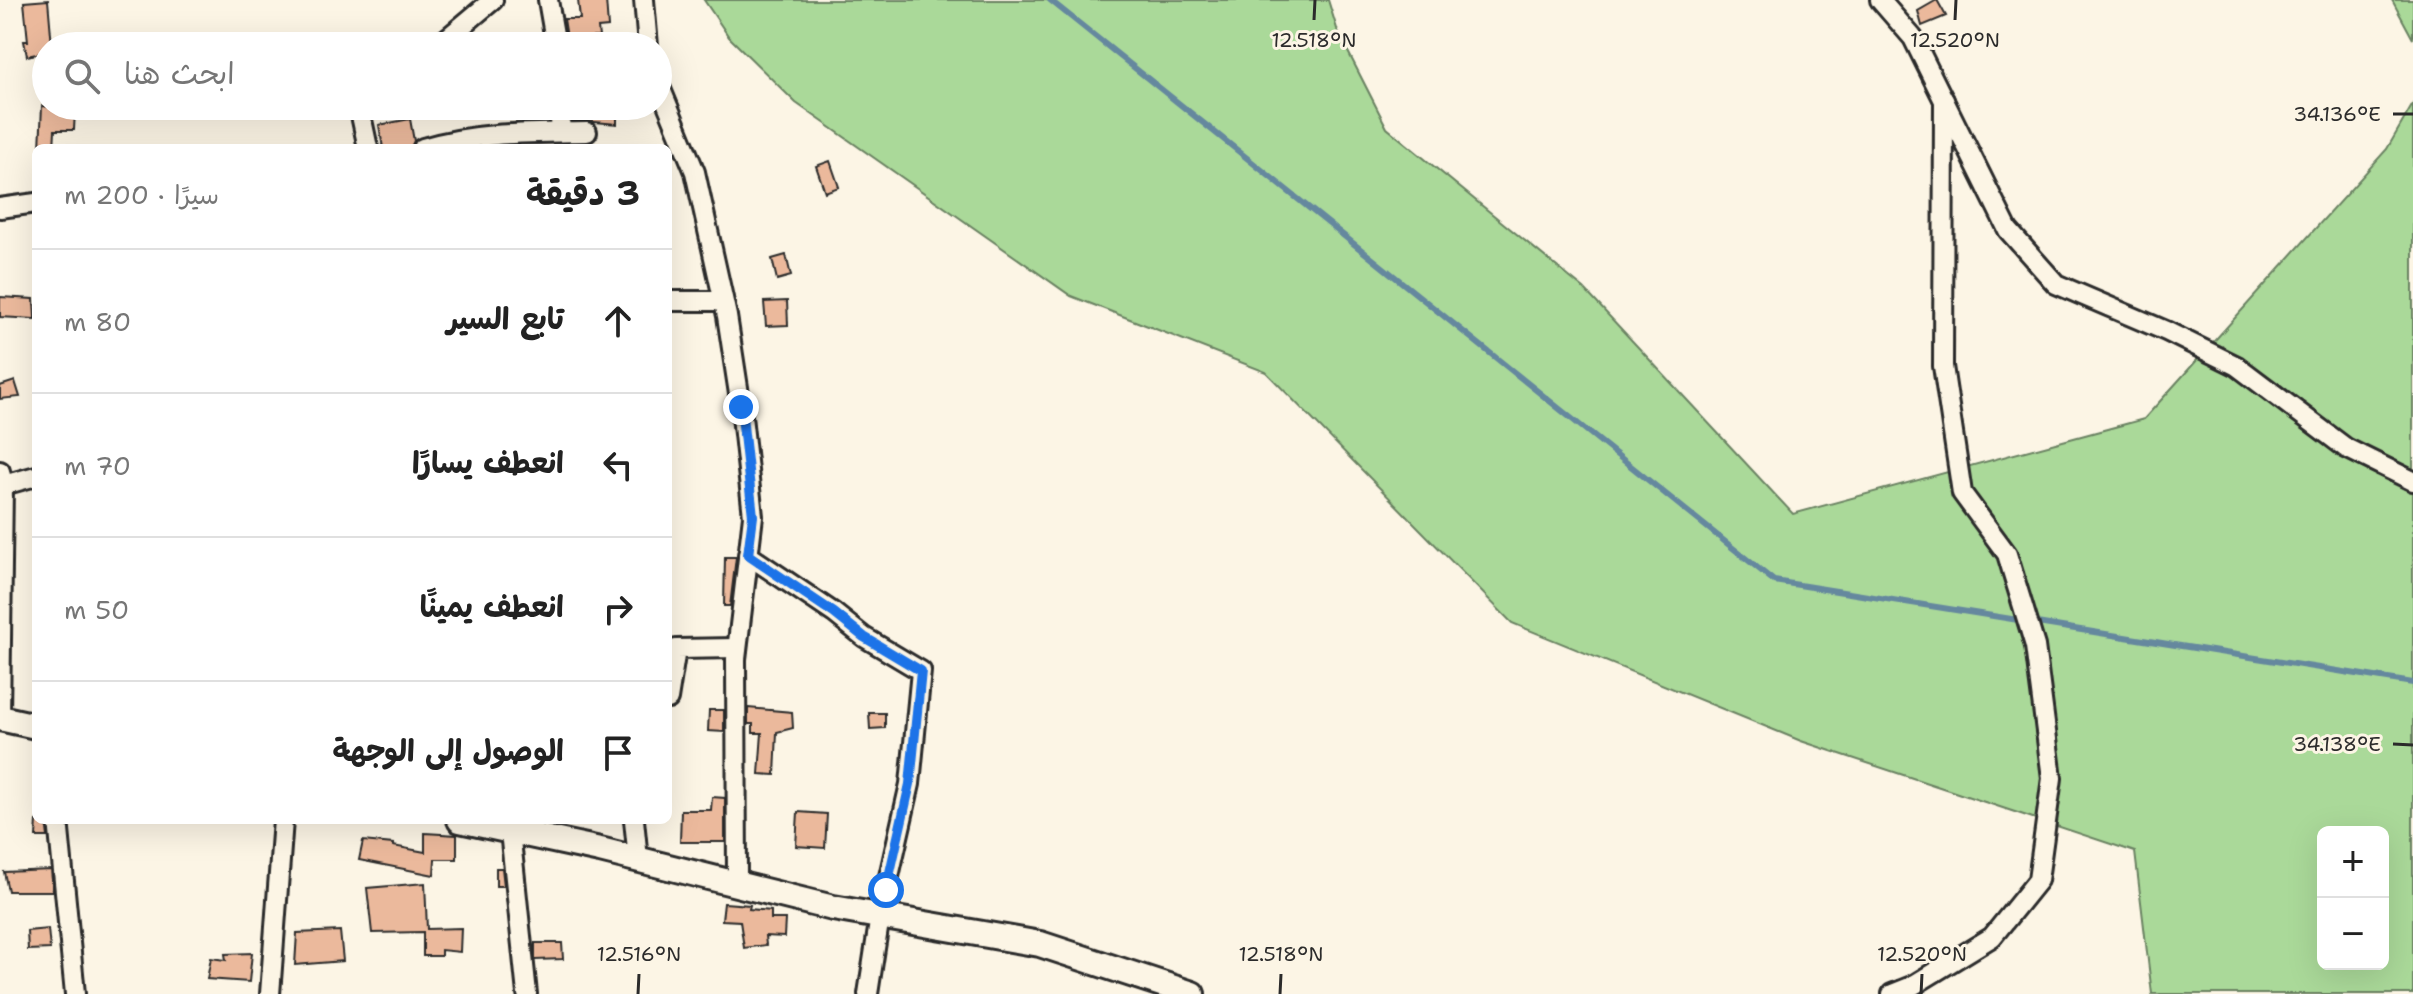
<!DOCTYPE html>
<html lang="ar">
<meta charset="utf-8">
<style>
body{margin:0;font-family:"Shantell Sans","Playpen Sans Arabic",sans-serif;background:#f2f2f2;color:#222;direction:rtl}
.controls{position:absolute;right:24px;bottom:24px;display:grid;overflow:hidden;border-radius:12px;box-shadow:0 8px 32px #0002}
.controls button{width:72px;height:72px;display:grid;place-items:center;padding:0;border:0;border-bottom:2px solid #e0e0e0;background:#fff;color:#222;font:40px sans-serif}
.stop{position:absolute;width:24px;height:24px;margin:-18px;border:6px solid #1a73e8;border-radius:50%;background:#fff}
.stop.end{background:#1a73e8;border-color:#fff;box-shadow:0 2px 8px #0008}
.list{margin:0;padding:0;list-style:none}
h2{display:flex;justify-content:space-between;align-items:center;height:104px;margin:0;padding:0 32px;font-size:34px}
h2 small{font-size:26px;font-weight:400;color:#767676}
.list li{display:grid;grid-template-columns:52px 1fr auto;gap:24px;align-items:center;box-sizing:border-box;height:144px;padding:0 32px;border-top:2px solid #e0e0e0}
.list b{display:block;font-size:30px;white-space:nowrap}
.list em{font-size:26px;font-style:normal;color:#767676}
.icon{flex:none;width:44px;height:44px;fill:none;stroke:currentColor;stroke-width:2;stroke-linecap:round;stroke-linejoin:round}
.map{position:relative;flex:none;width:2413px;height:994px;overflow:hidden;direction:ltr}
.search{position:absolute;background:#fff;box-shadow:0 8px 32px #0002;left:32px;top:32px;width:640px;height:88px;display:flex;align-items:center;gap:20px;box-sizing:border-box;padding:0 28px;border-radius:44px;color:#767676;font-size:30px}
.panel{position:absolute;background:#fff;box-shadow:0 8px 32px #0002;left:32px;top:144px;width:640px;height:680px;border-radius:12px;direction:rtl}
.map>svg:first-child{display:block}
</style>
<div class="map">
<svg width="2413" height="994" viewBox="0 0 2413 994">
<rect width="100%" height="100%" fill="#fcf5e5"/>
<filter id="ink" filterUnits="userSpaceOnUse"><feTurbulence type="fractalNoise" baseFrequency=".0125" numOctaves="2"/><feDisplacementMap in="SourceGraphic" scale="16" xChannelSelector="R" yChannelSelector="G"/><feConvolveMatrix kernelMatrix="1 2 1 2 8 2 1 2 1" color-interpolation-filters="sRGB"/></filter>
<g filter="url(#ink)">
<g fill="#aad999" stroke="#6a8262" stroke-width="2" fill-rule="evenodd">
<path d="M704 0H1328L1338 32 1387 128 1584 289 1793 514 2144 419 2387 149 2413 104V994H2152L2135 852 1801 741 1512 623 1266 372 1071 296 796 103 729 37ZM2323 832H2383V964H2323Z"/>
<polygon points="2392,0 2413,0 2413,39"/>
</g>
<g fill="none" stroke-linecap="round" stroke-linejoin="round">
<polyline stroke="#65889e" stroke-width="6" points="1050,0 1774,581 2413,683"/>
</g>
<g fill="#ebb99c" stroke="#2b2b2b" stroke-width="2">
<polygon points="48,0 52,46 46,46 46,52 27,56 24,41 28,41 24,2"/>
<polygon points="578,0 606,0 608,27 598,28 599,37 567,38 564,19 580,19"/>
<polygon points="1937,0 1946,16 1922,26 1918,11"/>
<polygon points="42,106 75,110 74,130 55,130 54,148 40,148"/>
<polygon points="617,109 617,124 572,120 571,111"/>
<polygon points="410,119 414,141 411,147 383,148 379,125"/>
<polygon points="830,161 839,187 825,192 816,166"/>
<polygon points="786,255 791,276 777,280 772,259"/>
<polygon points="0,297 34,299 35,319 0,317"/>
<polygon points="787,301 788,325 766,326 764,302"/>
<polygon points="15,381 20,397 0,399 0,386"/>
<polygon points="725,557 736,557 730,606 724,606"/>
<polygon points="748,708 792,712 793,728 777,732 775,775 759,774 762,733 753,733 753,724 748,724"/>
<polygon points="709,710 724,710 724,732 708,731"/>
<polygon points="869,713 885,713 885,728 870,729"/>
<polygon points="712,797 725,798 725,842 680,842 681,810 711,810"/>
<polygon points="798,812 827,814 825,848 796,846"/>
<polygon points="37,820 46,820 48,837 36,837"/>
<polygon points="425,833 457,835 457,859 435,859 434,875 359,860 363,841 393,844 393,846 425,852"/>
<polygon points="496,868 502,868 504,886 496,886"/>
<polygon points="51,870 53,891 8,891 4,872"/>
<polygon points="425,883 427,929 461,928 460,952 441,950 441,956 423,956 423,932 372,933 367,888"/>
<polygon points="724,903 750,905 749,909 771,911 771,919 785,919 784,937 765,936 766,945 744,948 740,921 722,920"/>
<polygon points="48,929 50,949 28,950 27,931"/>
<polygon points="340,931 343,961 295,965 297,933"/>
<polygon points="535,943 562,943 563,959 535,960"/>
<polygon points="252,953 249,982 207,979 211,958 226,960 225,954"/>
</g>
<g fill="none" stroke-linecap="round" stroke-linejoin="round">
<defs>
<g id="minor">
<polyline points="548,0 556,46"/>
<polyline points="644,0 648,46"/>
<polyline points="1880,0 1913,38 2008,230 2056,284 2166,331 2237,366 2346,448 2413,481"/>
<polyline points="438,46 493,0"/>
<polyline points="658,82 695,172 727,316 741,407 753,516 736,659 737,883"/>
<polyline points="359,106 368,148"/>
<polyline points="559,106 561,132"/>
<path d="M423 148C477 132 531 133 587 132"/>
<polyline points="0,208 36,203"/>
<polyline points="668,301 723,301"/>
<polyline points="0,471 3,486 0,718"/>
<polyline points="0,486 36,476"/>
<polyline points="748,555 834,613 864,637 921,671 910,784 880,916 868,994"/>
<polyline points="668,699 676,649 737,648"/>
<polyline points="58,820 75,994"/>
<polyline points="634,820 638,859"/>
<polyline points="503,826 510,831 527,994"/>
<polyline points="270,994 283,820"/>
<polyline points="1892,994 1912,986 1992,937 2038,880 2052,778 2035,646 2007,554 1962,493 1943,366 1944,100"/>
</g>
<g id="tertiary">
<polyline points="0,718 36,726"/>
<polyline points="460,820 600,850 833,908 1040,944 1192,994"/>
</g>
</defs>
<use href="#minor" stroke="#2b2b2b" stroke-width="24"/>
<use href="#tertiary" stroke="#2b2b2b" stroke-width="30"/>
<use href="#minor" stroke="#fcf5e5" stroke-width="18"/>
<use href="#tertiary" stroke="#fcf5e5" stroke-width="24"/>
</g>
</g>
<g fill="none" stroke-linecap="round" stroke-linejoin="round" filter="url(#ink)">
<polyline stroke="#1a73e8" stroke-width="10" points="741,407 753,516 748,555 834,613 864,637 921,671 910,784 886,890"/>
</g>
<path fill="none" stroke="#2b2b2b" stroke-width="3" d="M1314 20 1315 0M1955 20 1956 0M2393 114H2413M2393 744 2413 745M638 994 639 974M1280 994 1281 974M1921 994 1922 974"/>
<g font-size="20" text-anchor="middle" fill="#2b2b2b" stroke="#fcf5e5" stroke-width="6" stroke-linejoin="round" paint-order="stroke">
<text x="1314" y="47">12.518°N</text>
<text x="1955" y="47">12.520°N</text>
<text x="2337" y="121">34.136°E</text>
<text x="2337" y="751">34.138°E</text>
<text x="639" y="961">12.516°N</text>
<text x="1281" y="961">12.518°N</text>
<text x="1922" y="961">12.520°N</text>
</g>
</svg>
<div class="controls">
<button>+</button>
<button>−</button>
</div>
<div class="stop" style="left:886px;top:890px"></div>
<div class="stop end" style="left:741px;top:407px"></div>
<div class="search"><svg class="icon" aria-label="search" viewBox="0 0 24 24"><circle cx="10" cy="10" r="6"/><path d="M15 15l6 6"/></svg>ابحث هنا</div>
<section class="panel">
<h2>3 دقيقة<small>سيرًا · 200 m</small></h2>
<ul class="list">
<li><svg class="icon" aria-label="ahead" viewBox="0 0 24 24"><path d="M12 20V5M6 11l6-6 6 6"/></svg><div><b>تابع السير</b></div><em>80 m</em></li>
<li><svg class="icon" aria-label="left" viewBox="0 0 24 24"><path d="M17 20v-9H6M10 6l-5 5 5 5"/></svg><div><b>انعطف يسارًا</b></div><em>70 m</em></li>
<li><svg class="icon" aria-label="right" viewBox="0 0 24 24"><path d="M7 20v-9h11M14 6l5 5-5 5"/></svg><div><b>انعطف يمينًا</b></div><em>50 m</em></li>
<li><svg class="icon" aria-label="arrive" viewBox="0 0 24 24"><path d="M6 21V4h12l-3 4 3 4H6"/></svg><div><b>الوصول إلى الوجهة</b></div></li>
</ul>
</section>
</div>
